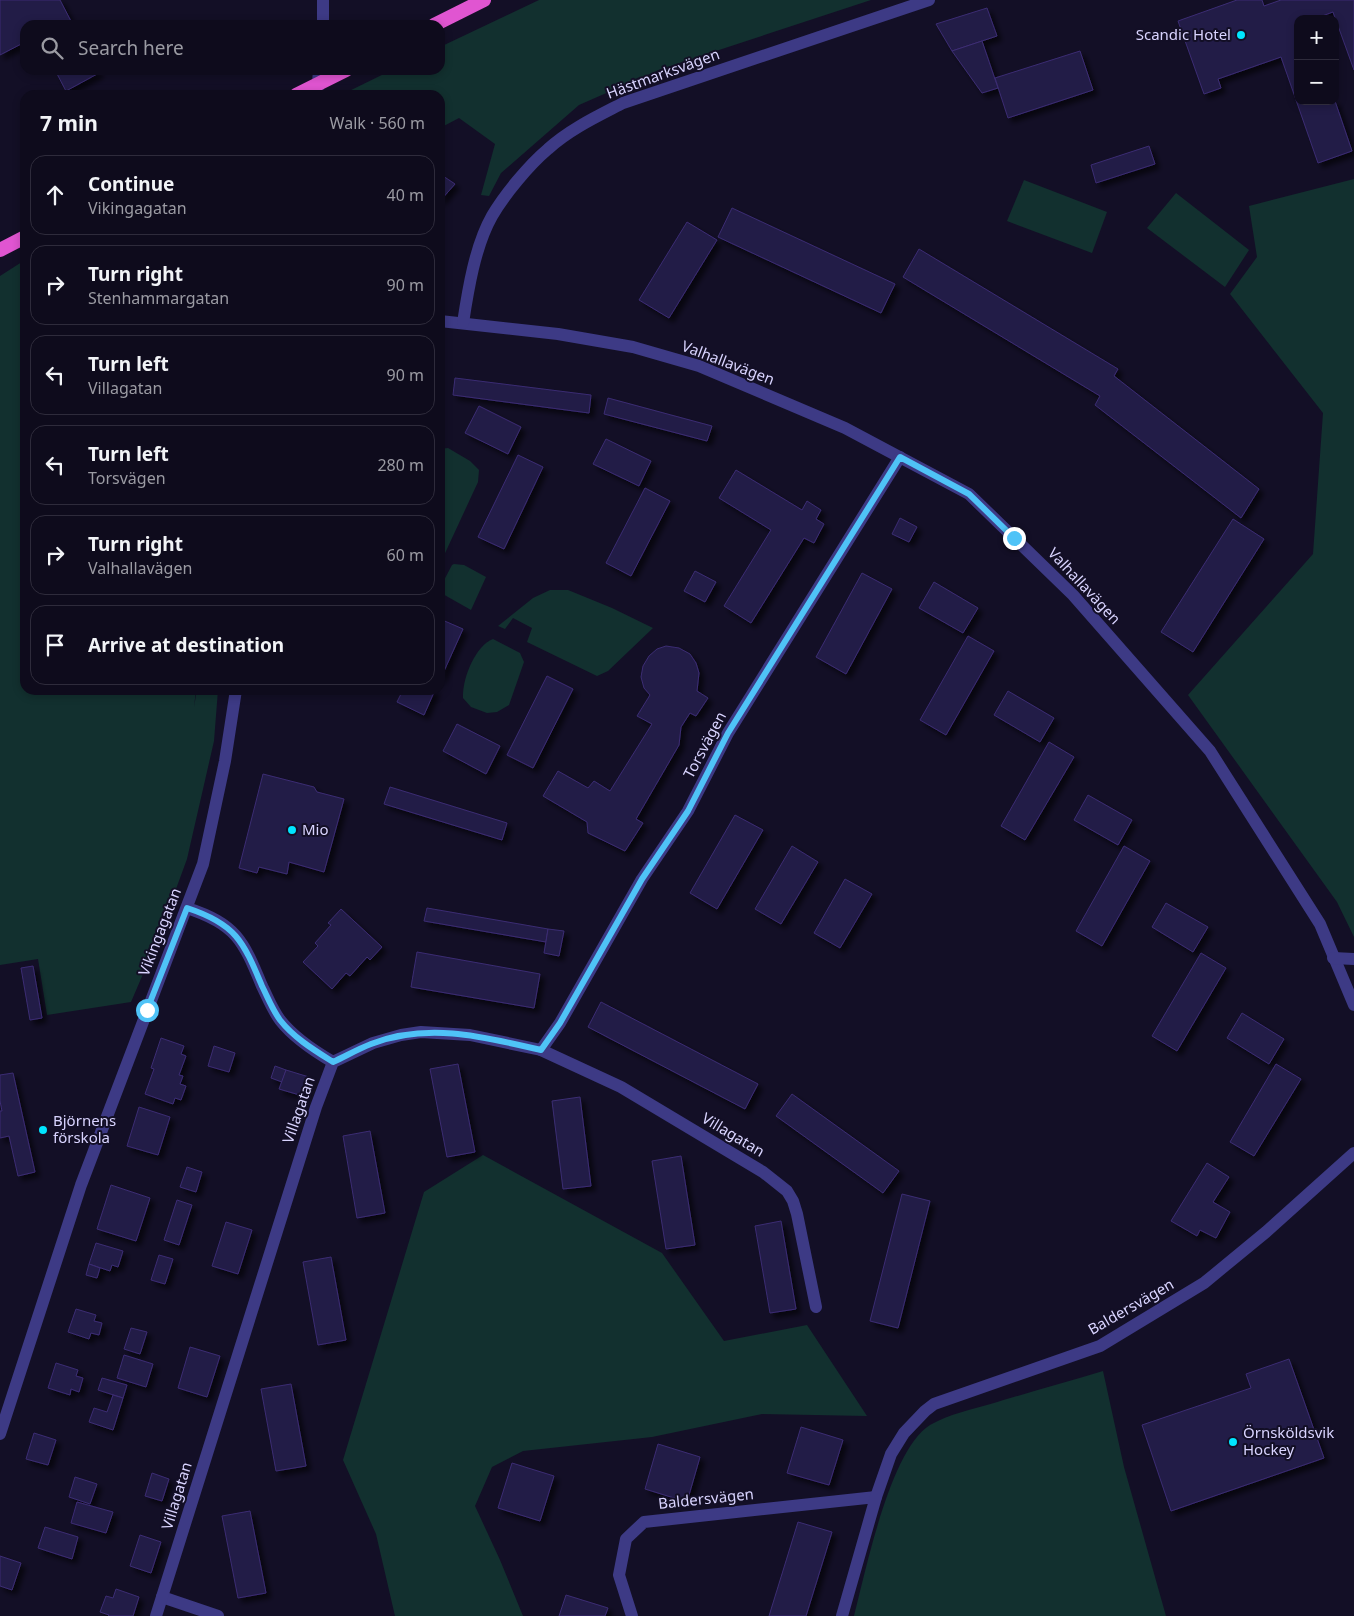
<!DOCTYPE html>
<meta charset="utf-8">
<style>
body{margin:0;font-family:"Noto Sans",sans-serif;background:#1c1929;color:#f1f3f6}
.controls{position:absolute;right:15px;top:15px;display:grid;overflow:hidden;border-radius:10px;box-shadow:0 2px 8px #0003}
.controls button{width:45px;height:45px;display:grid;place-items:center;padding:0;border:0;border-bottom:1px solid #2e2b3b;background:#0e0b1c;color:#f1f3f6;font:25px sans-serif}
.stop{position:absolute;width:15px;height:15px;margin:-11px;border:4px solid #4fc3f7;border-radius:50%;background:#fff}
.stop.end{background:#4fc3f7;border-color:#fff;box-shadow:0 1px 5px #0008}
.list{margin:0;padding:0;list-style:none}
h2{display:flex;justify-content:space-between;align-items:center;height:65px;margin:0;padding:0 20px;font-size:21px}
h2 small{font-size:16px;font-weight:400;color:#9b9ba3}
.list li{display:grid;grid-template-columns:32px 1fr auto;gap:15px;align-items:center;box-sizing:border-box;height:80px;margin:0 10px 10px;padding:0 10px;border:1px solid #2e2b3b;border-radius:15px}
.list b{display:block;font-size:19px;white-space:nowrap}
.list p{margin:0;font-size:16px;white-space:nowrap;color:#9b9ba3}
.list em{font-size:16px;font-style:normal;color:#9b9ba3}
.icon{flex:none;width:28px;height:28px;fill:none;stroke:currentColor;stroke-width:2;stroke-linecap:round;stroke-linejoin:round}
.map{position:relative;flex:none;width:1354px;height:1616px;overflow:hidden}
.search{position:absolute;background:#0e0b1c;box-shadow:0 2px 8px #0003;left:20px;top:20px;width:425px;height:55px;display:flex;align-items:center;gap:12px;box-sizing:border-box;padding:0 18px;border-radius:15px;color:#9b9ba3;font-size:19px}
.panel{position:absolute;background:#0e0b1c;box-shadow:0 2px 8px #0003;left:20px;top:90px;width:425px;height:605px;border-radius:15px}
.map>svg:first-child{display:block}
</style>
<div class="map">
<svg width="1354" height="1616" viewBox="0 0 1354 1616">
<defs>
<filter id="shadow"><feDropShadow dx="4.5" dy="4.5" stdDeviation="2.5" flood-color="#0009"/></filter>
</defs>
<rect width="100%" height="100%" fill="#130f26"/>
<g fill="#12302f">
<polygon points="539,0 871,0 661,69 579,105 501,173 489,196 481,195 495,144 459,118 440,128 440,95 341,95 392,70 440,70 440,47"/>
<polygon points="1354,179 1354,937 1337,902 1188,695 1313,554 1323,413 1230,294 1257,257 1249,206"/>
<polygon points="1024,180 1107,212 1092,253 1007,221"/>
<polygon points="1176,193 1249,250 1225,287 1147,228"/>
<polygon points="25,260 25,690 196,690 194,707 197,690 218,690 214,741 187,859 155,946 131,1002 47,1015 38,959 0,965 0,276"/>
<polygon points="448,448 470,461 479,470 478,482 440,564 440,449"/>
<polygon points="454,564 464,565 486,577 471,610 441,593 441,586 452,565"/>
<polygon points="550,590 568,590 612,608 653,628 608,671 597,676 527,642 532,628 513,618 505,629 498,626 533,598"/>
<path d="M493 639 520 653 524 662 509 705 497 712 487 713 471 707 463 698C462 679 475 646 493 639Z"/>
<polygon points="483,1155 662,1253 724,1341 807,1325 867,1416 762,1414 652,1437 523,1451 492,1467 475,1506 500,1560 523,1616 395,1616 376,1534 343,1460 424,1192"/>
<path d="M1103 1371 1124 1467 1166 1616H854C866 1570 890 1450 930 1425 949 1414 973 1409 994 1403 1030 1392 1067 1382 1103 1371Z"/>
</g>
<g fill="#241b47" stroke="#3b2d73" filter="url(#shadow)">
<polygon points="0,0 60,0 73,25 25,25 25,42 0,55"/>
<polygon points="1237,0 1262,0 1264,6 1281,0 1354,0 1354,70 1333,12 1314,19 1298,19 1298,101 1335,101 1352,151 1318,163 1281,57 1218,79 1221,88 1204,94 1178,21"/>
<polygon points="987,8 997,36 952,51 936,24"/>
<polygon points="982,41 998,88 982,93 952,51"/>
<polygon points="1080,51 1093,90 1008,118 995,78"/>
<polygon points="55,70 97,70 99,73 66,91"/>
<polygon points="1149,146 1155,164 1096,183 1091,165"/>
<polygon points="440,174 455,184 440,201"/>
<polygon points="732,208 895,284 881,313 718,237"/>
<polygon points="687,222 717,240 669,318 639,300"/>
<polygon points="919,249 1118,369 1114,376 1259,489 1241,518 1095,405 1100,396 903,277"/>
<polygon points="455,378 591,395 589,413 453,395"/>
<polygon points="608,398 712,426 707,441 604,414"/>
<polygon points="479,406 521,427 508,454 465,433"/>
<polygon points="606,439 651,461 639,486 593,464"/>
<polygon points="518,455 543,467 504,549 478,537"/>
<polygon points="736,470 802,510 807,501 821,510 816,519 824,524 814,543 804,538 751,623 724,606 771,530 719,498"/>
<polygon points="645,488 670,501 631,576 606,563"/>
<polygon points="900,518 917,527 909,542 892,534"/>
<polygon points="1233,519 1264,539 1193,652 1161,632"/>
<polygon points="695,571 716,582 705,602 684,591"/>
<polygon points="862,573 892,589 846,674 816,657"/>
<polygon points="934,582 978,608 963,633 919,608"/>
<polygon points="440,619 463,629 440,680"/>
<polygon points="968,636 994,651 946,735 920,720"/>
<polygon points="666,646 679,648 690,654 696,663 699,673 697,691 708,698 696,716 690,713 681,727 679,745 636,819 643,823 625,851 588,833 587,822 543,796 558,771 588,788 594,781 610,791 652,724 637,716 650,695 644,688 641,677 643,666 649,656 657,649"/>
<polygon points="547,676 573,689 533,768 507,755"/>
<polygon points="403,690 435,690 424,715 397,702"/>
<polygon points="1008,691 1054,718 1040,742 994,715"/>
<polygon points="457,724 500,746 486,774 443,751"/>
<polygon points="1049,742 1074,757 1025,840 1001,826"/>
<polygon points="263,774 314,787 317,792 344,799 324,872 289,862 287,874 259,867 257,873 239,868"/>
<polygon points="390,787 507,823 502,840 384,804"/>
<polygon points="1088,795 1132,820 1118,845 1074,820"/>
<polygon points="735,815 763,830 717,909 690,893"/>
<polygon points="792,846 818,862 781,924 755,909"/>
<polygon points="1124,846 1150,861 1102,946 1076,931"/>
<polygon points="845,879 872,894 840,948 814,933"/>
<polygon points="1166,903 1208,927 1193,952 1152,927"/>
<polygon points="427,908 548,929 546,942 424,921"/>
<polygon points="341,909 382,947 370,960 367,957 350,976 346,973 332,989 303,962 318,946 315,943 331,925 328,923"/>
<polygon points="548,929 564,931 559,956 544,953"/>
<polygon points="417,952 540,974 534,1008 411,987"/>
<polygon points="1201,953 1226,968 1177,1051 1152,1036"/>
<polygon points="33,966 42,1018 30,1020 21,968"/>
<polygon points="601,1002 758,1084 745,1109 588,1027"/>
<polygon points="1242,1013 1284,1039 1269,1064 1227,1038"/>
<polygon points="161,1038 184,1046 181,1054 186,1056 179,1075 183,1076 180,1084 186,1086 181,1100 175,1098 173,1104 145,1094 154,1069 151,1068"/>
<polygon points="214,1046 235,1053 229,1072 208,1066"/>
<polygon points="458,1064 475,1152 447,1157 430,1069"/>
<polygon points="1276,1064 1301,1079 1254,1156 1230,1142"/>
<polygon points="275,1066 286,1070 282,1082 271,1078"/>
<polygon points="286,1070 309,1077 303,1096 279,1089"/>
<polygon points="13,1073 35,1172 18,1176 9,1136 0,1138 0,1111 2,1111 0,1101 0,1075"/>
<polygon points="792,1094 899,1171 883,1193 776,1116"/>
<polygon points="580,1097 591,1186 563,1189 552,1101"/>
<polygon points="139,1107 170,1117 158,1155 127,1146"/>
<polygon points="370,1131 385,1213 357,1218 343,1136"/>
<polygon points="681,1156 695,1245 666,1249 652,1161"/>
<polygon points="1207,1163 1229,1177 1213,1202 1230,1212 1216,1238 1200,1230 1197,1236 1171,1221"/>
<polygon points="187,1167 202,1172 196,1192 180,1187"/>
<polygon points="111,1185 150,1198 136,1241 97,1229"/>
<polygon points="902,1194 930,1201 898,1328 870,1321"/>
<polygon points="177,1200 192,1205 179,1245 164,1240"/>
<polygon points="781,1221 796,1309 770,1313 755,1226"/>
<polygon points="226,1222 252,1230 238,1274 212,1266"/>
<polygon points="96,1243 123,1251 118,1267 112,1265 110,1271 89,1264"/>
<polygon points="159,1255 173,1259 165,1284 151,1280"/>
<polygon points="331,1257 346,1340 318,1345 303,1262"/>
<polygon points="89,1264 100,1268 97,1278 86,1275"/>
<polygon points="76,1309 96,1315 94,1321 102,1323 99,1335 91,1333 89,1339 68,1332"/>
<polygon points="131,1328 147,1332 140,1354 124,1349"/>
<polygon points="190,1347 220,1356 207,1397 178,1388"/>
<polygon points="124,1355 153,1364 146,1387 117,1378"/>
<polygon points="1289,1359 1324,1458 1171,1511 1142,1425 1251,1388 1246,1374"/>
<polygon points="56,1363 78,1370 76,1376 83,1378 79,1392 71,1389 70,1395 48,1388"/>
<polygon points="102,1378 127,1385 123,1398 98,1390"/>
<polygon points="291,1384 306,1466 276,1471 261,1389"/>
<polygon points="113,1395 123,1398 113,1430 89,1422 94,1408 107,1412"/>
<polygon points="801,1427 843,1440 829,1485 787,1473"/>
<polygon points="34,1433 56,1440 48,1465 26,1459"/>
<polygon points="658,1444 700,1457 687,1502 645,1489"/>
<polygon points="512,1463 554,1476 540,1521 498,1508"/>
<polygon points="152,1473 169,1479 162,1501 145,1496"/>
<polygon points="75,1477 97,1484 90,1504 69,1497"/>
<polygon points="77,1502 113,1512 106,1533 71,1523"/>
<polygon points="250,1511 266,1593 238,1598 222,1516"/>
<polygon points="798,1522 832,1532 806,1616 769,1616"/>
<polygon points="45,1527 78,1537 72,1559 38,1548"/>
<polygon points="140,1535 161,1542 151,1573 130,1566"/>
<polygon points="0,1556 21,1563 12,1590 0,1586"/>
<polygon points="116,1589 139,1597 133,1616 108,1616 109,1615 100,1612 106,1596 113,1598"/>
<polygon points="566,1595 608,1608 605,1616 559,1616"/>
</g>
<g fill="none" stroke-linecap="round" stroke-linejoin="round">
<g stroke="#3d3a85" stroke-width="12">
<polyline points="440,321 558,334 633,347 699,366 845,428 969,494 1073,595 1210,751 1320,924 1354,1005"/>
<path d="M463 323C468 290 475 246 492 216 504 195 529 165 548 149 570 129 598 116 623 103L929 0"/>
<path d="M187 908C236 924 243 940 262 986 268 998 272 1009 280 1020 294 1038 314 1051 333 1062"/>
<polyline points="1333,958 1354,959"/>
<polyline points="541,1050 560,1023 642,879 688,811 728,733 900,457"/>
<polyline points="162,1597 218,1616"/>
<polyline points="156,1616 316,1107 333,1062 373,1043 401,1035 421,1032 470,1035 541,1050 621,1087 763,1172 787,1191 793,1201 797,1214 816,1307"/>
<polyline points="632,1616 619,1575 626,1539 644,1522 876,1497"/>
<polyline points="842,1616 876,1497 891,1454 904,1433 925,1411 934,1404 1100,1346 1204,1283 1266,1232 1354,1153"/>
</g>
<g stroke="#3d3a85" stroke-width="12">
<polyline points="323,0 323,25"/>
<polyline points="317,95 319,70"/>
<polyline points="0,1434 81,1185 203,864 225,761 236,690"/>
</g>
<g stroke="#e055d1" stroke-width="14">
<polyline points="434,25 484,0"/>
<polyline points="296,95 346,70"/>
<polyline points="0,250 25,237"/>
</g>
</g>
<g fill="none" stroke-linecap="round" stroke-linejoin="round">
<path stroke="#4fc3f7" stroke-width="6" d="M147 1010 187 908C236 924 243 941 262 986 268 998 272 1009 280 1020 294 1038 314 1050 333 1062 346 1056 358 1049 371 1044 428 1022 485 1037 541 1050L560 1023 642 879 688 811 728 733 900 457 969 494 1014 538"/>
</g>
<g fill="#00e5ff" stroke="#130f26" stroke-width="2">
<circle cx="1241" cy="35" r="5"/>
<circle cx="292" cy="830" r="5"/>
<circle cx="43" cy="1130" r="5"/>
<circle cx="1233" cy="1442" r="5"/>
</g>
<g text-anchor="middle" stroke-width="4" stroke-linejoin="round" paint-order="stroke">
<g font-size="15" fill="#d9d4ff" stroke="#130f26" text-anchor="start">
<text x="1231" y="40" text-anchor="end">Scandic Hotel</text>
<text x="302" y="835">Mio</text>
<text x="53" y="1126">Björnens<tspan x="53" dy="17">förskola</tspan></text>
<text x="1243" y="1438">Örnsköldsvik<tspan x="1243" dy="17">Hockey</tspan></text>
</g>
<g font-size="15" fill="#d9d4ff" stroke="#130f26">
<text transform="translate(663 74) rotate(-20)" y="5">Hästmarksvägen</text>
<text transform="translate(728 363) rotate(21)" y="5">Valhallavägen</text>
<text transform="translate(1084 586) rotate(47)" y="5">Valhallavägen</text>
<text transform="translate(705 745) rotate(-62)" y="5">Torsvägen</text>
<text transform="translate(160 932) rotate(-69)" y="5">Vikingagatan</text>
<text transform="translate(299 1110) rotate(-71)" y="5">Villagatan</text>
<text transform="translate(733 1135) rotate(31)" y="5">Villagatan</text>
<text transform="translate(1131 1307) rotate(-30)" y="5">Baldersvägen</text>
<text transform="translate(177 1496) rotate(-73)" y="5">Villagatan</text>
<text transform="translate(706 1499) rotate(-6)" y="5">Baldersvägen</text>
</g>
</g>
</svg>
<div class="controls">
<button>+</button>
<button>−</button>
</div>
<div class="stop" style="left:147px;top:1010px"></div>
<div class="stop end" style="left:1014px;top:538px"></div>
<div class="search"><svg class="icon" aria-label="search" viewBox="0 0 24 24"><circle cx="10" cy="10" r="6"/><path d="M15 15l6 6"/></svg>Search here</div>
<section class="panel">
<h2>7 min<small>Walk · 560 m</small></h2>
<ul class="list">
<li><svg class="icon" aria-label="ahead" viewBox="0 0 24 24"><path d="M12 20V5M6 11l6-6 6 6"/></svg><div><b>Continue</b><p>Vikingagatan</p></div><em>40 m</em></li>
<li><svg class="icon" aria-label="right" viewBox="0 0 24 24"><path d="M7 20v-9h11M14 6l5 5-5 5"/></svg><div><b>Turn right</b><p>Stenhammargatan</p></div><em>90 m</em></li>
<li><svg class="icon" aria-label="left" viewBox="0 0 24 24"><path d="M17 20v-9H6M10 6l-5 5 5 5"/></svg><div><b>Turn left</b><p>Villagatan</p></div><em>90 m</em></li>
<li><svg class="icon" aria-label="left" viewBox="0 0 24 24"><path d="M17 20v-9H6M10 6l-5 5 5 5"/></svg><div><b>Turn left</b><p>Torsvägen</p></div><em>280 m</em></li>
<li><svg class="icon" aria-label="right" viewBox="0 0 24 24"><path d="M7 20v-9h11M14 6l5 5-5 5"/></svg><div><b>Turn right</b><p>Valhallavägen</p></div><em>60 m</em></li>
<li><svg class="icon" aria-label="arrive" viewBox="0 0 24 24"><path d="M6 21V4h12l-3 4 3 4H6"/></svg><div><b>Arrive at destination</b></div></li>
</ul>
</section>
</div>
